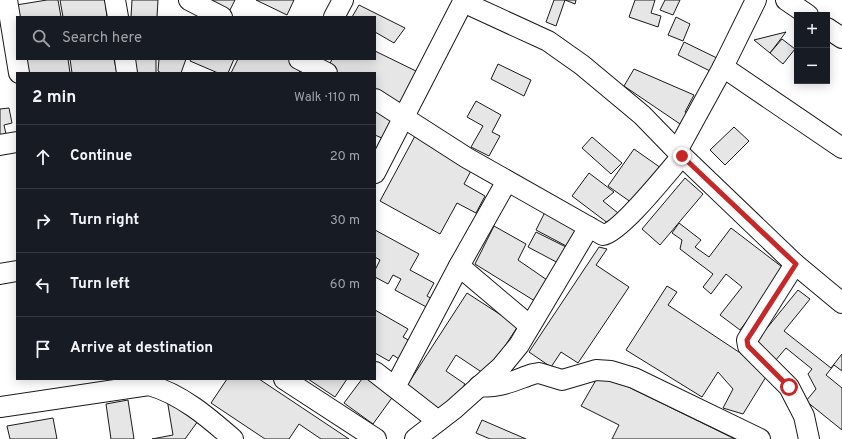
<!DOCTYPE html>
<meta charset="utf-8">
<style>
body{margin:0;font-family:Overpass,sans-serif;background:#242831;color:#f1f3f6}
.controls{position:absolute;right:12px;top:12px;display:grid;overflow:hidden;border-radius:0px;box-shadow:0 2px 10px #0003}
.controls button{width:36px;height:36px;display:grid;place-items:center;padding:0;border:0;border-bottom:1px solid #363941;background:#171b24;color:#f1f3f6;font:20px sans-serif}
.stop{position:absolute;width:12px;height:12px;margin:-9px;border:3px solid #c62828;border-radius:50%;background:#fff}
.stop.end{background:#c62828;border-color:#fff;box-shadow:0 1px 4px #0008}
.list{margin:0;padding:0;list-style:none}
h2{display:flex;justify-content:space-between;align-items:center;height:52px;margin:0;padding:0 16px;font-size:17px}
h2 small{font-size:13px;font-weight:400;color:#9ea1a6}
.list li{display:grid;grid-template-columns:26px 1fr auto;gap:12px;align-items:center;box-sizing:border-box;height:64px;padding:0 16px;border-top:1px solid #363941}
.list b{display:block;font-size:15px;white-space:nowrap}
.list em{font-size:13px;font-style:normal;color:#9ea1a6}
.icon{flex:none;width:22px;height:22px;fill:none;stroke:currentColor;stroke-width:2;stroke-linecap:round;stroke-linejoin:round}
.map{position:relative;flex:none;width:842px;height:439px;overflow:hidden}
.search{position:absolute;background:#171b24;box-shadow:0 2px 10px #0003;left:16px;top:16px;width:360px;height:44px;display:flex;align-items:center;gap:10px;box-sizing:border-box;padding:0 14px;border-radius:0px;color:#9ea1a6;font-size:15px}
.panel{position:absolute;background:#171b24;box-shadow:0 2px 10px #0003;left:16px;top:72px;width:360px;height:308px;border-radius:0px}
.map>svg:first-child{display:block}
</style>
<div class="map">
<svg width="842" height="439" viewBox="0 0 842 439">
<rect width="100%" height="100%" fill="#fff"/>
<g fill="#e6e6e6" stroke="#1a1a1a">
<polygon points="47,0 58,0 61,17 18,17 16,5"/>
<polygon points="60,0 105,0 107,17 63,17"/>
<polygon points="132,0 158,0 157,17 131,17"/>
<polygon points="207,0 235,0 229,12"/>
<polygon points="256,0 294,0 287,15"/>
<polygon points="554,0 576,0 575,4 565,0 556,26 546,22"/>
<polygon points="635,0 655,0 651,13 661,16 658,27 629,17"/>
<polygon points="665,0 680,0 673,15 660,10"/>
<polygon points="359,5 405,28 394,43 375,32 375,17 352,17"/>
<polygon points="676,17 690,24 683,41 668,35"/>
<polygon points="786,32 770,53 754,40"/>
<polygon points="782,39 795,49 783,64 770,53"/>
<polygon points="684,42 719,59 712,72 678,55"/>
<polygon points="375,51 420,73 404,106 375,92 375,73 338,73 328,68 332,59 375,59"/>
<polygon points="25,59 68,59 70,73 27,73"/>
<polygon points="70,59 114,59 117,73 72,73"/>
<rect x="130" y="59" width="26" height="14"/>
<polygon points="159,59 186,59 181,73 161,73 158,71"/>
<polygon points="191,59 234,59 228,73 218,73 190,61"/>
<polygon points="238,59 292,59 303,64 299,73 231,73"/>
<polygon points="498,64 531,80 524,96 491,79"/>
<polygon points="634,69 694,95 685,112 691,115 683,126 624,86"/>
<polygon points="476,101 501,115 492,132 500,136 489,156 471,147 483,126 467,117"/>
<polygon points="375,102 397,113 384,139 375,135"/>
<polygon points="9,108 12,123 4,125 6,134 0,135 0,109"/>
<polygon points="734,127 749,141 725,165 710,150"/>
<polygon points="415,136 473,167 464,184 485,196 476,213 457,203 440,234 380,201"/>
<polygon points="592,137 622,163 611,174 582,148"/>
<polygon points="634,149 661,168 635,205 608,186"/>
<polygon points="589,173 614,192 603,201 618,213 609,224 572,196"/>
<polygon points="685,178 703,194 660,245 642,229"/>
<polygon points="545,212 581,231 572,249 536,230"/>
<polygon points="679,223 701,240 695,247 709,257 731,228 786,270 740,330 720,315 742,287 726,274 711,294 703,287 713,274 680,249 682,240 672,233"/>
<polygon points="494,226 526,244 518,260 550,282 538,303 475,264"/>
<polygon points="375,230 419,254 410,270 434,283 427,296 434,300 430,309 395,290 401,279 393,275 388,284 375,277 375,270 380,260 375,257"/>
<polygon points="536,232 570,249 562,265 528,247"/>
<polygon points="599,247 607,249 596,265 629,287 578,363 561,352 551,367 529,352"/>
<polygon points="667,286 677,292 668,305 769,372 743,414 723,408 733,389 718,372 702,397 626,350"/>
<polygon points="798,290 810,299 784,331 831,368 842,354 842,371 834,365 826,375 842,388 842,430 806,401 816,389 808,374 812,369 786,348 775,361 754,344"/>
<polygon points="467,293 518,326 486,375 456,355 446,371 465,384 446,413 406,387"/>
<polygon points="375,310 408,329 403,337 410,341 399,359 393,355 389,361 375,353"/>
<polygon points="600,373 735,439 612,439 619,425 581,406"/>
<polygon points="227,379 259,379 349,439 321,439 299,424 289,439 265,439 211,403"/>
<polygon points="308,379 347,379 335,397"/>
<polygon points="362,379 372,379 394,395 373,424 344,403"/>
<polygon points="167,399 198,421 185,439 152,439 173,435"/>
<polygon points="128,400 134,439 111,439 106,404"/>
<polygon points="53,418 57,439 10,439 7,426"/>
<polygon points="482,420 526,439 490,439 476,433"/>
</g>
<g fill="none" stroke-linecap="round" stroke-linejoin="round">
<defs>
<g id="minor">
<polyline points="7,0 19,73"/>
<polyline points="115,0 118,17"/>
<polyline points="189,0 222,17"/>
<polyline points="786,0 808,15"/>
<polyline points="463,2 548,41 582,65 642,115 677,151 795,264 842,303"/>
<polyline points="334,17 343,0"/>
<polyline points="827,28 842,38"/>
<polyline points="125,59 127,73"/>
<polyline points="299,59 327,73"/>
<polyline points="723,67 842,148"/>
<path d="M375 99 467 158 603 235C621 232 668 172 682 156"/>
<polyline points="0,145 17,142"/>
<polyline points="677,151 723,67 756,0"/>
<polyline points="375,173 464,0"/>
<polyline points="795,264 747,340 748,346 789,387 804,416 809,439"/>
<polyline points="459,266 530,326"/>
<polyline points="0,274 17,271"/>
<polyline points="375,372 438,421"/>
<polyline points="284,379 376,439"/>
<path d="M479 386C498 389 515 380 533 374L539 373 562 380 596 370 611 371 634 378 760 439"/>
<polyline points="395,387 459,266 507,181"/>
<path d="M0 407 149 385C181 394 208 417 233 439"/>
<polyline points="415,439 454,409 501,367 519,345 589,227"/>
</g>
</defs>
<use href="#minor" stroke="#1a1a1a" stroke-width="22"/>
<use href="#minor" stroke="#fff" stroke-width="20"/>
</g>
<g fill="none" stroke-linecap="round" stroke-linejoin="round">
<polyline stroke="#c62828" stroke-width="5" points="682,156 796,264 747,340 748,346 789,387"/>
</g>
</svg>
<div class="controls">
<button>+</button>
<button>−</button>
</div>
<div class="stop" style="left:789px;top:387px"></div>
<div class="stop end" style="left:682px;top:156px"></div>
<div class="search"><svg class="icon" aria-label="search" viewBox="0 0 24 24"><circle cx="10" cy="10" r="6"/><path d="M15 15l6 6"/></svg>Search here</div>
<section class="panel">
<h2>2 min<small>Walk · 110 m</small></h2>
<ul class="list">
<li><svg class="icon" aria-label="ahead" viewBox="0 0 24 24"><path d="M12 20V5M6 11l6-6 6 6"/></svg><div><b>Continue</b></div><em>20 m</em></li>
<li><svg class="icon" aria-label="right" viewBox="0 0 24 24"><path d="M7 20v-9h11M14 6l5 5-5 5"/></svg><div><b>Turn right</b></div><em>30 m</em></li>
<li><svg class="icon" aria-label="left" viewBox="0 0 24 24"><path d="M17 20v-9H6M10 6l-5 5 5 5"/></svg><div><b>Turn left</b></div><em>60 m</em></li>
<li><svg class="icon" aria-label="arrive" viewBox="0 0 24 24"><path d="M6 21V4h12l-3 4 3 4H6"/></svg><div><b>Arrive at destination</b></div></li>
</ul>
</section>
</div>
